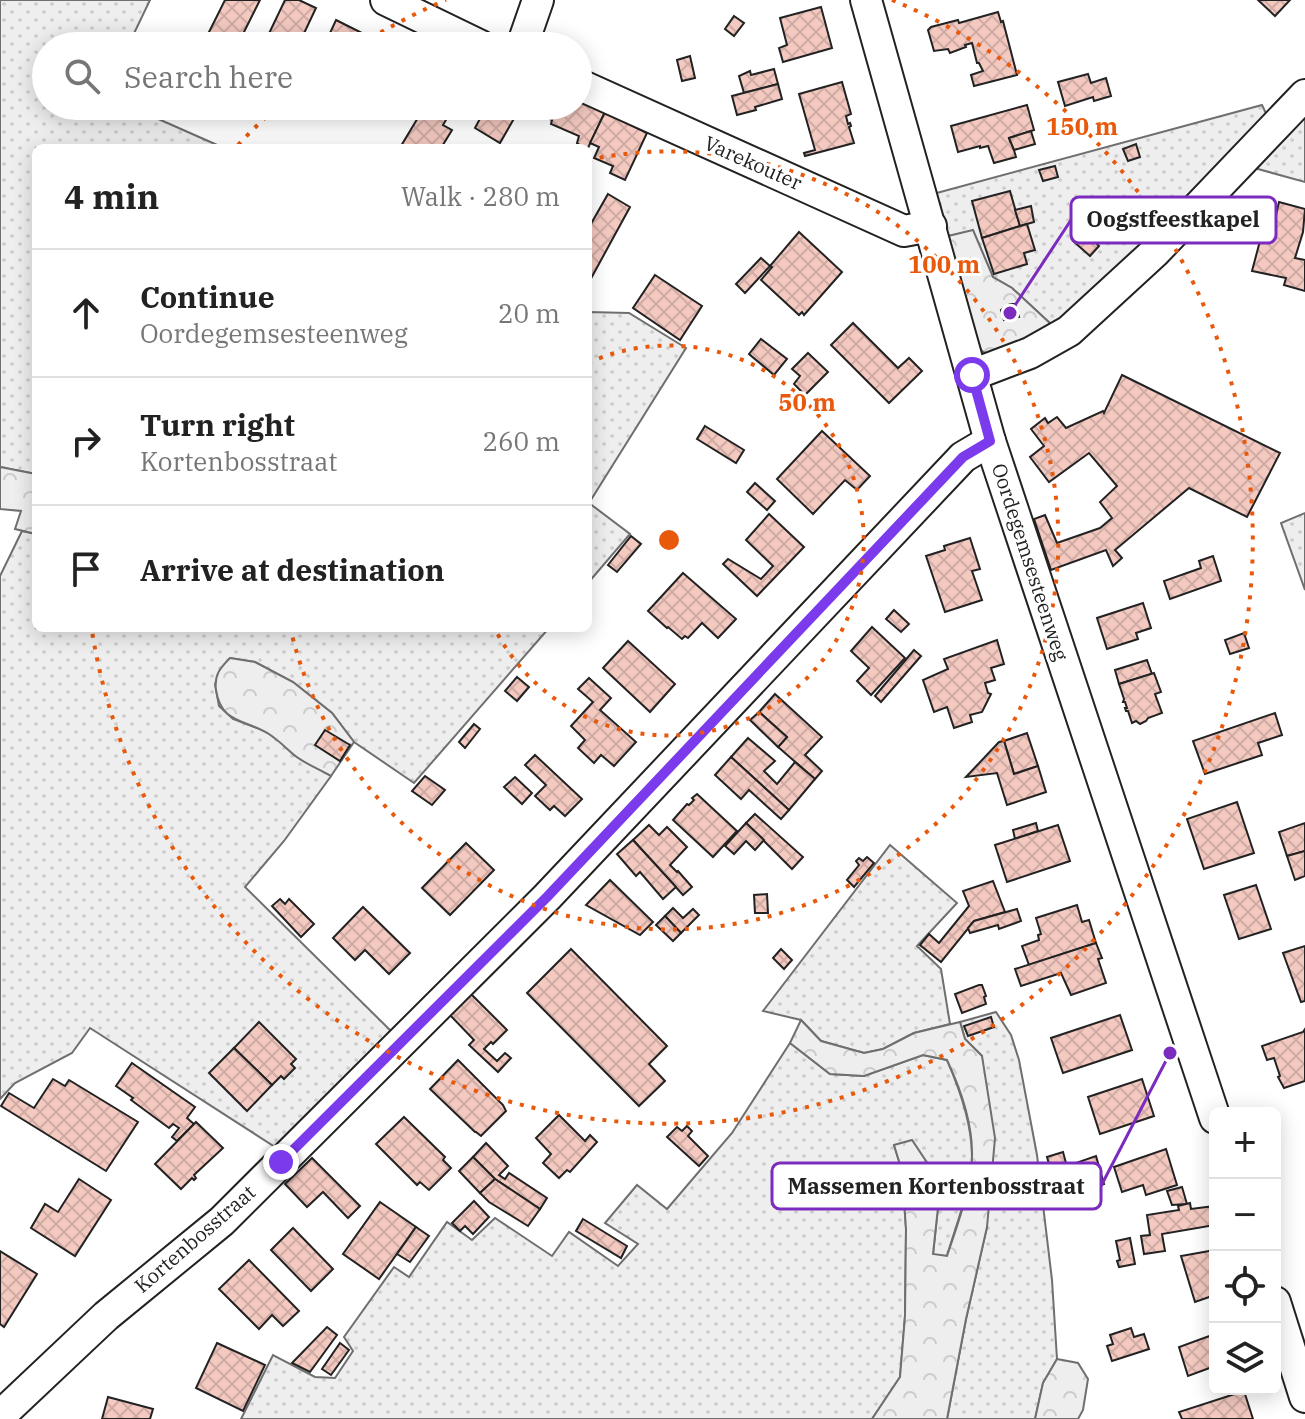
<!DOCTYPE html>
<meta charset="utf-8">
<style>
body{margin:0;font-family:"IBM Plex Serif",serif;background:#f6f6f6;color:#222}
.controls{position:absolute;right:24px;bottom:24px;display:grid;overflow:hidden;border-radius:12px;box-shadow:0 4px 20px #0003}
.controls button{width:72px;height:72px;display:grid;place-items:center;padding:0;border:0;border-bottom:2px solid #e0e0e0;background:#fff;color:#222;font:40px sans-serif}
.stop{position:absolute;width:24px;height:24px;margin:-18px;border:6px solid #7c3aed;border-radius:50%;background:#fff}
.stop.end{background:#7c3aed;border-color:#fff;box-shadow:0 2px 8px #0008}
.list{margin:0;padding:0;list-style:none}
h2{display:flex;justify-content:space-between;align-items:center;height:104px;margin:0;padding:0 32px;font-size:34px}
h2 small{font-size:26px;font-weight:400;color:#767676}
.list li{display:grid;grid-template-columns:52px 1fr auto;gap:24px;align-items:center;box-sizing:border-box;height:128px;padding:0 32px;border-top:2px solid #e0e0e0}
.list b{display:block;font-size:30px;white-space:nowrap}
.list p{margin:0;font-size:26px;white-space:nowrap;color:#767676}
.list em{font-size:26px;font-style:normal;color:#767676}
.icon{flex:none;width:44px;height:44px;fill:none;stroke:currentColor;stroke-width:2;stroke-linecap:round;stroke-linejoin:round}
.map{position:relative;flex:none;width:1305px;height:1419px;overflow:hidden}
.search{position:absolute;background:#fff;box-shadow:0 4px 20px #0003;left:32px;top:32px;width:560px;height:88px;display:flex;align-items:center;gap:20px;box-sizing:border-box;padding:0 28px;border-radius:44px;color:#767676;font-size:30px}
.panel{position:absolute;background:#fff;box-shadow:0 4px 20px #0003;left:32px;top:144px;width:560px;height:488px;border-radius:12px}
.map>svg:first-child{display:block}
</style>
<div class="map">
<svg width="1305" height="1419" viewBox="0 0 1305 1419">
<defs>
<pattern id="grass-dots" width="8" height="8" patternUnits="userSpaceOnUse" patternTransform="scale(2)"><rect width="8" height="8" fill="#eee"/><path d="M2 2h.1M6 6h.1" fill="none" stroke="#ccc" stroke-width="1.8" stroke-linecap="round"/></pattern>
<pattern id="forest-crowns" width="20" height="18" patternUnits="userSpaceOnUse" patternTransform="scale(2)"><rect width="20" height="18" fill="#eee"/><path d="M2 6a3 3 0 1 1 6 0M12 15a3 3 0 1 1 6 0" fill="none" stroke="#ccc"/></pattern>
<pattern id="building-cross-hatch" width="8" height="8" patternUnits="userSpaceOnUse" patternTransform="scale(2)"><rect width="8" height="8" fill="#f3c9c0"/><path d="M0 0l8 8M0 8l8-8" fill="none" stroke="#d0aca5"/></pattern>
</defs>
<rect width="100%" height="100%" fill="#fff"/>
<g fill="url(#grass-dots)" stroke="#6f6f6f" stroke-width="2">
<polygon points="0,0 150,0 128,46 46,46 46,106 129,106 224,148 36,148 36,474 0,467"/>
<polygon points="1262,105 1271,124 1177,219 1053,326 1012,288 993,277 973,231 944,237 933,194"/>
<polygon points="1305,108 1305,182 1247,166"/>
<polygon points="588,312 629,313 686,348 589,503 630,534 588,583"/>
<polygon points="1305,513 1305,590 1281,523"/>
<polygon points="22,531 36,534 36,628 549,628 414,783 354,742 332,713 293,682 255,662 230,658 215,684 219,706 233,719 265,731 282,743 294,755 331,776 284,841 245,887 392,1032 275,1147 90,1028 72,1053 15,1083 0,1099 0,576"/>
<polygon points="890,845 957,903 917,946 941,969 950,1024 914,1033 883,1049 864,1053 821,1041 801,1020 763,1011"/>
<polygon points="996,1012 1011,1035 1019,1060 1037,1155 1052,1280 1057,1359 1043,1383 1035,1419 947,1419 966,1319 987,1227 982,1056 965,1039 960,1022"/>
<path d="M790 1043 830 1074 864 1076 923 1055 947 1060C961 1092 976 1134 971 1170 967 1199 955 1228 947 1256L933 1255 939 1198 894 1145 902 1171 906 1229 905 1316 900 1377 872 1419H241L273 1355 315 1377 335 1378 353 1351 344 1337 394 1267 409 1277 447 1222 472 1240 495 1218 552 1256 569 1232 618 1266 638 1244 605 1223 637 1185 667 1209 732 1133Z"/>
</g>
<g fill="url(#forest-crowns)" stroke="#6f6f6f" stroke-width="2">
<polygon points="973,230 993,277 1012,288 1053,326 989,356 981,350 944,237"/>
<polygon points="0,467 36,474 36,534 15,529 21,511 0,509"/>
<path d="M230 658 255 662 293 682 332 713 354 742 331 776C319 769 303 763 293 754 285 747 278 740 269 734 245 719 221 724 216 690 214 675 220 668 230 658Z"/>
<path d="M801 1020 821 1041 864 1053 883 1049 914 1033 960 1022 965 1039 982 1056 995 1138 987 1227 966 1319 947 1419H872L900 1377 905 1316 906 1229 902 1171 894 1145 912 1140 932 1170 939 1198 933 1254 947 1256C956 1229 967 1199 971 1170 976 1134 962 1092 947 1060L923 1055 864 1076 830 1074 790 1043Z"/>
<polygon points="1057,1359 1078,1363 1088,1379 1083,1410 1078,1419 1035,1419 1043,1383"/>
</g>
<g fill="url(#building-cross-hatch)" stroke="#222" stroke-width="2">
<polygon points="225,0 260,0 237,46 231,46 208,34"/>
<polygon points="285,0 299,0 316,8 298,46 263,46"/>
<polygon points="1258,0 1290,0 1275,16"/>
<polygon points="821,7 832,48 783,62 779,48 787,45 780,18"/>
<polygon points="998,12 1001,22 1003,21 1017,75 974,86 971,75 983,71 979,63 977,63 972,43 965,45 966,47 950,53 948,49 934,51 928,30 931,27 958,20 959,23"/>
<polygon points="734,16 744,23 734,36 725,29"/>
<polygon points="336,20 364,34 359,46 324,46"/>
<polygon points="690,56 695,78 682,81 677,60"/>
<polygon points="774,69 778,84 744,93 739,76 750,71 751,75"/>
<polygon points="1088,74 1091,83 1106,78 1111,96 1094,101 1093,97 1065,106 1058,82"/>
<polygon points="842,82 851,114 846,116 848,124 850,123 851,126 849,127 854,143 805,156 804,153 815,150 799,94"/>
<polygon points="778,84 782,99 755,107 756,110 737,115 732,96"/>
<polygon points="578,101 605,112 588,148 584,148 577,143 579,136 551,124 552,120 535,112 537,106 578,106"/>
<polygon points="1027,105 1034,130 1009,138 1010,141 1011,140 1016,157 994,163 988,146 980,148 980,146 958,152 951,126"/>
<polygon points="356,106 379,106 375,115"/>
<polygon points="425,106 454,106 443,125 452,130 441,148 404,148 401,146"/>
<polygon points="489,106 517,106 520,108 500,143 475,128 483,113 485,114"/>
<polygon points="605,112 647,133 625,180 610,173 613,166 594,158 599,147 590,143"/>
<polygon points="1031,131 1035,144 1014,150 1009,138"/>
<polygon points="1136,144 1140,157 1128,161 1123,149"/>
<polygon points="1055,166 1058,177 1043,181 1039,170"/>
<polygon points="1010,191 1020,226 982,238 972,201"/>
<polygon points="608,194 630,207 588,284 588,229"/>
<polygon points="1279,202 1305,209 1303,232 1295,258 1305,260 1305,291 1284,285 1286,278 1252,271 1261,237 1263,237 1267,222 1274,224"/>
<polygon points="1031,206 1034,222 1020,226 1015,210"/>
<polygon points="1027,224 1035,250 1024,253 1027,264 994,274 982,238"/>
<polygon points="1083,230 1099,246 1090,256 1073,241"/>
<polygon points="799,232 842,272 804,315 802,312 799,315 761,280 772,267 770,266"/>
<polygon points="761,258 770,266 745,293 736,284"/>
<polygon points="655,275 702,306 680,340 633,308"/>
<polygon points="1010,304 1015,304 1019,317 1004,320 1001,310"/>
<polygon points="853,323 898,368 909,358 922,371 889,403 831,345"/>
<polygon points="761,339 787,359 774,375 749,354"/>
<polygon points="808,353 828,372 805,395 794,384 800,376 792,369"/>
<polygon points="1122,375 1280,453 1247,517 1189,488 1115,550 1122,558 1113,566 1106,550 1051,570 1034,519 1045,515 1057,543 1100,528 1112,518 1100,502 1117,486 1089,453 1049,482 1030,457 1044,446 1031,429 1045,418 1048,423 1057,417 1066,428 1103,411 1104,413"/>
<polygon points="705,426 744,450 736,463 697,439"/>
<polygon points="822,431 870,476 857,490 845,480 813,514 777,479"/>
<polygon points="755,483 775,501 767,510 747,492"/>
<polygon points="769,514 804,547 757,596 723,564 728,559 761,579 773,566 746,540"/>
<polygon points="631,536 641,544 617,572 608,565"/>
<polygon points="970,538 980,569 972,571 982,600 945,612 926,556 945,550 944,546"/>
<polygon points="1213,556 1221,581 1170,599 1164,581 1201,568 1199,561"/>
<polygon points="683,573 736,619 718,638 702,623 688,638 685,636 682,639 668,627 667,628 648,611"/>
<polygon points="1143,603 1151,628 1136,633 1138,639 1107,649 1097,618"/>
<polygon points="894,610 909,624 901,632 886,619"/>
<polygon points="872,627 905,658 871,695 857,681 869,668 851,651"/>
<polygon points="1244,633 1249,648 1230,654 1225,640"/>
<polygon points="997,640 1004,664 991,668 995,680 985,683 988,693 991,694 982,712 970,715 972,722 954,728 947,707 934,712 923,680 948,669 944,659"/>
<polygon points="628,641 675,684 650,712 603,668"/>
<polygon points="914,650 921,656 881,702 875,696"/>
<polygon points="1147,660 1152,674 1119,684 1115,670"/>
<polygon points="1154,673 1161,692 1155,694 1162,713 1148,718 1146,721 1140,724 1136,721 1132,723 1128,711 1126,711 1125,708 1127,708 1125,702 1123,702 1124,699 1119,684"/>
<polygon points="517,677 529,687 517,701 505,691"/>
<polygon points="589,678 611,698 600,710 636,742 614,766 601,755 594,763 578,748 585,740 571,726 593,702 578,689"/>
<polygon points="775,694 822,737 805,755 822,771 815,779 778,747 787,737 759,712"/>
<polygon points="759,712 787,737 778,747 750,720"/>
<polygon points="1275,713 1282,735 1258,743 1262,755 1205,774 1193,741"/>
<polygon points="474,724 480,729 465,748 459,742"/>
<polygon points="325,730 350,745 340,761 315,745"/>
<polygon points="1027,733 1038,766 1014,774 1004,741"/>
<polygon points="748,738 775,761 764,771 777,784 795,762 815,779 789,810 731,757"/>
<polygon points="1004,741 1014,774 1038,766 1046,792 1007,805 997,773 966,777 999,742"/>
<polygon points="535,755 582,799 565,816 554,806 550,810 535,796 546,785 525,765"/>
<polygon points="731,757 789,810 781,819 749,790 741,799 715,775"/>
<polygon points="425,776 445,790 432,805 412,791"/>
<polygon points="515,777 532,793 522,804 504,787"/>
<polygon points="697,794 737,831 713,857 673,820 687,804 689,805 694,800 692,798"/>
<polygon points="1237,802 1254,853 1204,869 1187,819"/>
<polygon points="755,814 803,857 792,869 746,823"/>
<polygon points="746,823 764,840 755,850 746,841 734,854 725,846"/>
<polygon points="1036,823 1038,831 1015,839 1013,830"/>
<polygon points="1305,823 1305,851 1287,856 1279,832"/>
<polygon points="649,825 659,835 667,827 687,847 670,865 677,872 678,871 692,887 683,895 633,840"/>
<polygon points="1058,825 1070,861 1007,882 995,845"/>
<polygon points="633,840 676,887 663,899 640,872 636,876 617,854"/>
<polygon points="466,843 494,870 450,915 422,888"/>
<polygon points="1305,851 1305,876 1295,880 1287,856"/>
<polygon points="867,857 874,863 854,887 847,880 859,865 856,861 859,858 863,861"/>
<polygon points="610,880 653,922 640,935 586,905"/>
<polygon points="993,881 1005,912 974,921 941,962 920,945 929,934 939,943 969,906 963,891"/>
<polygon points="1256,885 1271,929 1239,939 1224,895"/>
<polygon points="767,894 768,913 755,913 754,895"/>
<polygon points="280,899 285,904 289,899 314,924 301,937 272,906"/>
<polygon points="1077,905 1082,922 1089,920 1096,943 1029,965 1022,946 1039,940 1038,935 1041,934 1036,918"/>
<polygon points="363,907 410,953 389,974 365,950 355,960 333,938"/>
<polygon points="673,908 683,918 693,909 699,915 681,933 665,916"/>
<polygon points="1017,909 1021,921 999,929 998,925 970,933 968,928 974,921"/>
<polygon points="665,916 681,933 673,941 656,925"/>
<polygon points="1096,943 1102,958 1098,959 1106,983 1071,995 1061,973 1021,986 1015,969"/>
<polygon points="1305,946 1305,1001 1301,1002 1283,953"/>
<polygon points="571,949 667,1046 649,1064 665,1081 639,1106 527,993"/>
<polygon points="781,949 792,960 784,969 773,958"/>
<polygon points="979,985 982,985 986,996 984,997 986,1004 962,1013 955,994"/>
<polygon points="470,993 507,1030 493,1044 491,1042 484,1049 497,1061 505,1053 511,1058 498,1072 469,1045 474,1040 449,1014"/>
<polygon points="1120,1015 1132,1050 1063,1073 1051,1038"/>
<polygon points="991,1017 994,1027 968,1036 964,1026"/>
<polygon points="259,1022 296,1059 291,1064 295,1068 284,1079 281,1076 272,1085 234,1048"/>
<polygon points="1305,1029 1305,1081 1284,1088 1278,1077 1280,1076 1274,1058 1267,1060 1262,1046 1303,1032"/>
<polygon points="234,1048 272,1085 247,1111 209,1073"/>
<polygon points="458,1060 503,1105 506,1111 481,1136 476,1132 475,1132 430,1089"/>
<polygon points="132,1063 195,1107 187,1118 194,1124 177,1141 172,1137 179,1128 173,1124 169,1128 131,1100 133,1098 116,1086"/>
<polygon points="53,1079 65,1086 69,1080 138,1122 106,1171 1,1106 9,1093 34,1108"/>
<polygon points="1142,1079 1154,1116 1100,1134 1088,1097"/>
<polygon points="559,1115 585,1141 590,1135 597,1142 570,1172 567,1170 559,1178 543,1163 551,1154 536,1138"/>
<polygon points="404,1117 445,1157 443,1160 451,1168 429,1190 420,1182 417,1185 376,1144"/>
<polygon points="196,1122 223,1148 194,1175 196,1178 194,1180 192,1178 181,1189 155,1164"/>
<polygon points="687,1126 692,1131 688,1136 708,1156 699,1166 667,1137 677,1127 682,1131"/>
<polygon points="486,1143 508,1166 499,1175 505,1179 509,1173 547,1198 540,1209 495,1179 473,1157"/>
<polygon points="1166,1149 1177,1185 1146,1195 1143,1185 1122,1192 1114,1167"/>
<polygon points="1063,1152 1066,1163 1050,1168 1047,1157"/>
<polygon points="1096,1156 1104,1184 1082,1191 1078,1180 1052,1188 1047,1173"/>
<polygon points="473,1157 495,1179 480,1193 459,1171"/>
<polygon points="312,1158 360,1206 348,1218 323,1192 307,1207 285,1184"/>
<polygon points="79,1179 111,1200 75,1256 31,1228 45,1204 58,1212"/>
<polygon points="495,1179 540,1209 528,1226 489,1202 480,1193"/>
<polygon points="1182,1187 1187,1204 1172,1205 1167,1191"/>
<polygon points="474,1201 489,1217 473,1234 465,1226 460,1231 452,1223"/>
<polygon points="380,1202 416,1227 379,1279 343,1254"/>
<polygon points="1190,1203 1191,1209 1215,1206 1215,1225 1162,1234 1165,1251 1144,1254 1141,1236 1150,1235 1147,1215 1179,1210 1178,1206"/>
<polygon points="583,1219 627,1246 621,1258 576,1231"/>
<polygon points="416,1227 429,1236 410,1262 397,1254"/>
<polygon points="293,1228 333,1269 311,1291 271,1250"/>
<polygon points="1130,1238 1135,1264 1119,1267 1117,1261 1120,1260 1116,1241"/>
<polygon points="1215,1250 1215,1295 1195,1302 1181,1256"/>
<polygon points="0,1251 37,1274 4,1327 0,1324"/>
<polygon points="249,1260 299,1311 283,1326 272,1315 259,1329 219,1289"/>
<polygon points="327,1327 337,1335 310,1372 292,1363"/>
<polygon points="1131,1328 1134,1337 1144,1334 1149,1349 1112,1361 1107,1346 1113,1344 1110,1335"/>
<polygon points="1215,1334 1215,1366 1188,1376 1179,1347"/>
<polygon points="217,1343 265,1365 243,1411 196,1388"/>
<polygon points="340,1343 349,1350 331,1375 322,1369"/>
<polygon points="1244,1391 1253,1419 1182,1419 1179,1412"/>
<polygon points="108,1397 153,1409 150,1419 102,1419"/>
</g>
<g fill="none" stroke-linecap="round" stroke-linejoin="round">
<defs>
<g id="minor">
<polyline points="386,0 481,46"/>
<polyline points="866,0 990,441 1215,1118"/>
<polyline points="522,46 538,0"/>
<polyline points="578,84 904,231 931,226"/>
<polyline points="972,375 1030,353 1069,331 1155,252 1305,95"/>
<polyline points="1275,1302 1305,1397"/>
<polyline points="0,1416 106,1316 222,1221 547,897 963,457 990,441"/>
</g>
</defs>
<use href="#minor" stroke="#222" stroke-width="34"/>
<use href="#minor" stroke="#fff" stroke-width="30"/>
</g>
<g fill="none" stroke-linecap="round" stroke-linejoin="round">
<polyline stroke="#7c3aed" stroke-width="10" points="281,1162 547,897 963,457 990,441 972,375"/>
</g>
<g fill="none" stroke="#e8590c" stroke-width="4" stroke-dasharray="4 8">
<path d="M588 363A195 195 0 1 1 495 629"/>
<path d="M588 160A389 389 0 1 1 291 631"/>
<path d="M238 145A584 584 0 0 1 278 106M360 45A584 584 0 0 1 446 0M892 0A584 584 0 1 1 92 631"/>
</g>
<g text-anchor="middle" stroke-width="6" stroke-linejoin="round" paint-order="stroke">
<g font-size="20" fill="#222" stroke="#fff">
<text transform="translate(753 163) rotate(24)" y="7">Varekouter</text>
<text transform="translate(1030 562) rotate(72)" y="7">Oordegemsesteenweg</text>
<text transform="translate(195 1239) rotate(-41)" y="7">Kortenbosstraat</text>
</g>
</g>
<circle cx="669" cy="540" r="12" fill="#e8590c" stroke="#fff" stroke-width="4"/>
<g font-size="24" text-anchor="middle" font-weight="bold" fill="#e8590c" stroke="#fff" stroke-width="6" stroke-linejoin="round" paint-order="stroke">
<text x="1082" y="135">150 m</text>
<text x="944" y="273">100 m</text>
<text x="807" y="411">50 m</text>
</g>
<path fill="none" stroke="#7b2cbf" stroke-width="3" d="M1010 313L1071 220M1170 1053L1101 1186"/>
<g fill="#7b2cbf" stroke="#fff" stroke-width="3">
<circle cx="1010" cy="313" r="8"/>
<circle cx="1170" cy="1053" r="8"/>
</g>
<g fill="#fff" stroke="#7b2cbf" stroke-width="3">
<rect x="1071" y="197" width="205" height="46" rx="8"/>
<rect x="772" y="1163" width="329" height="46" rx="8"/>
</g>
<g font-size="22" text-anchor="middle" font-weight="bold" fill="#222">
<text x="1173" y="227">Oogstfeestkapel</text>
<text x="936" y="1194">Massemen Kortenbosstraat</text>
</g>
</svg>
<div class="controls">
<button>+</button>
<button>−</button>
<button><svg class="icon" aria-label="locate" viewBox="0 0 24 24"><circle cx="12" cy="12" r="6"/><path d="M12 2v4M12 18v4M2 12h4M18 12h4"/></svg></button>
<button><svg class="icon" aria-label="layers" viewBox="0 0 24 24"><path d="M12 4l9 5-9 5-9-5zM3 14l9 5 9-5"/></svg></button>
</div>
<div class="stop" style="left:972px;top:375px"></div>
<div class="stop end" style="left:281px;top:1162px"></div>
<div class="search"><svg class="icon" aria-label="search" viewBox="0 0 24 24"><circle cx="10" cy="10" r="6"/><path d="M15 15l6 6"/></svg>Search here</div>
<section class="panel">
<h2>4 min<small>Walk · 280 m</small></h2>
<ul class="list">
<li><svg class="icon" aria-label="ahead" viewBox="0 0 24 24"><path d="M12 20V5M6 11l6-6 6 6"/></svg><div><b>Continue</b><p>Oordegemsesteenweg</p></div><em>20 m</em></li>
<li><svg class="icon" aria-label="right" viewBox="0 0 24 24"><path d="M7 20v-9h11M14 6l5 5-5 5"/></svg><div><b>Turn right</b><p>Kortenbosstraat</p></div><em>260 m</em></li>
<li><svg class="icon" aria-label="arrive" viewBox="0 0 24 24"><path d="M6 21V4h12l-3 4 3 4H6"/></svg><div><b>Arrive at destination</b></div></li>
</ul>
</section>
</div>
